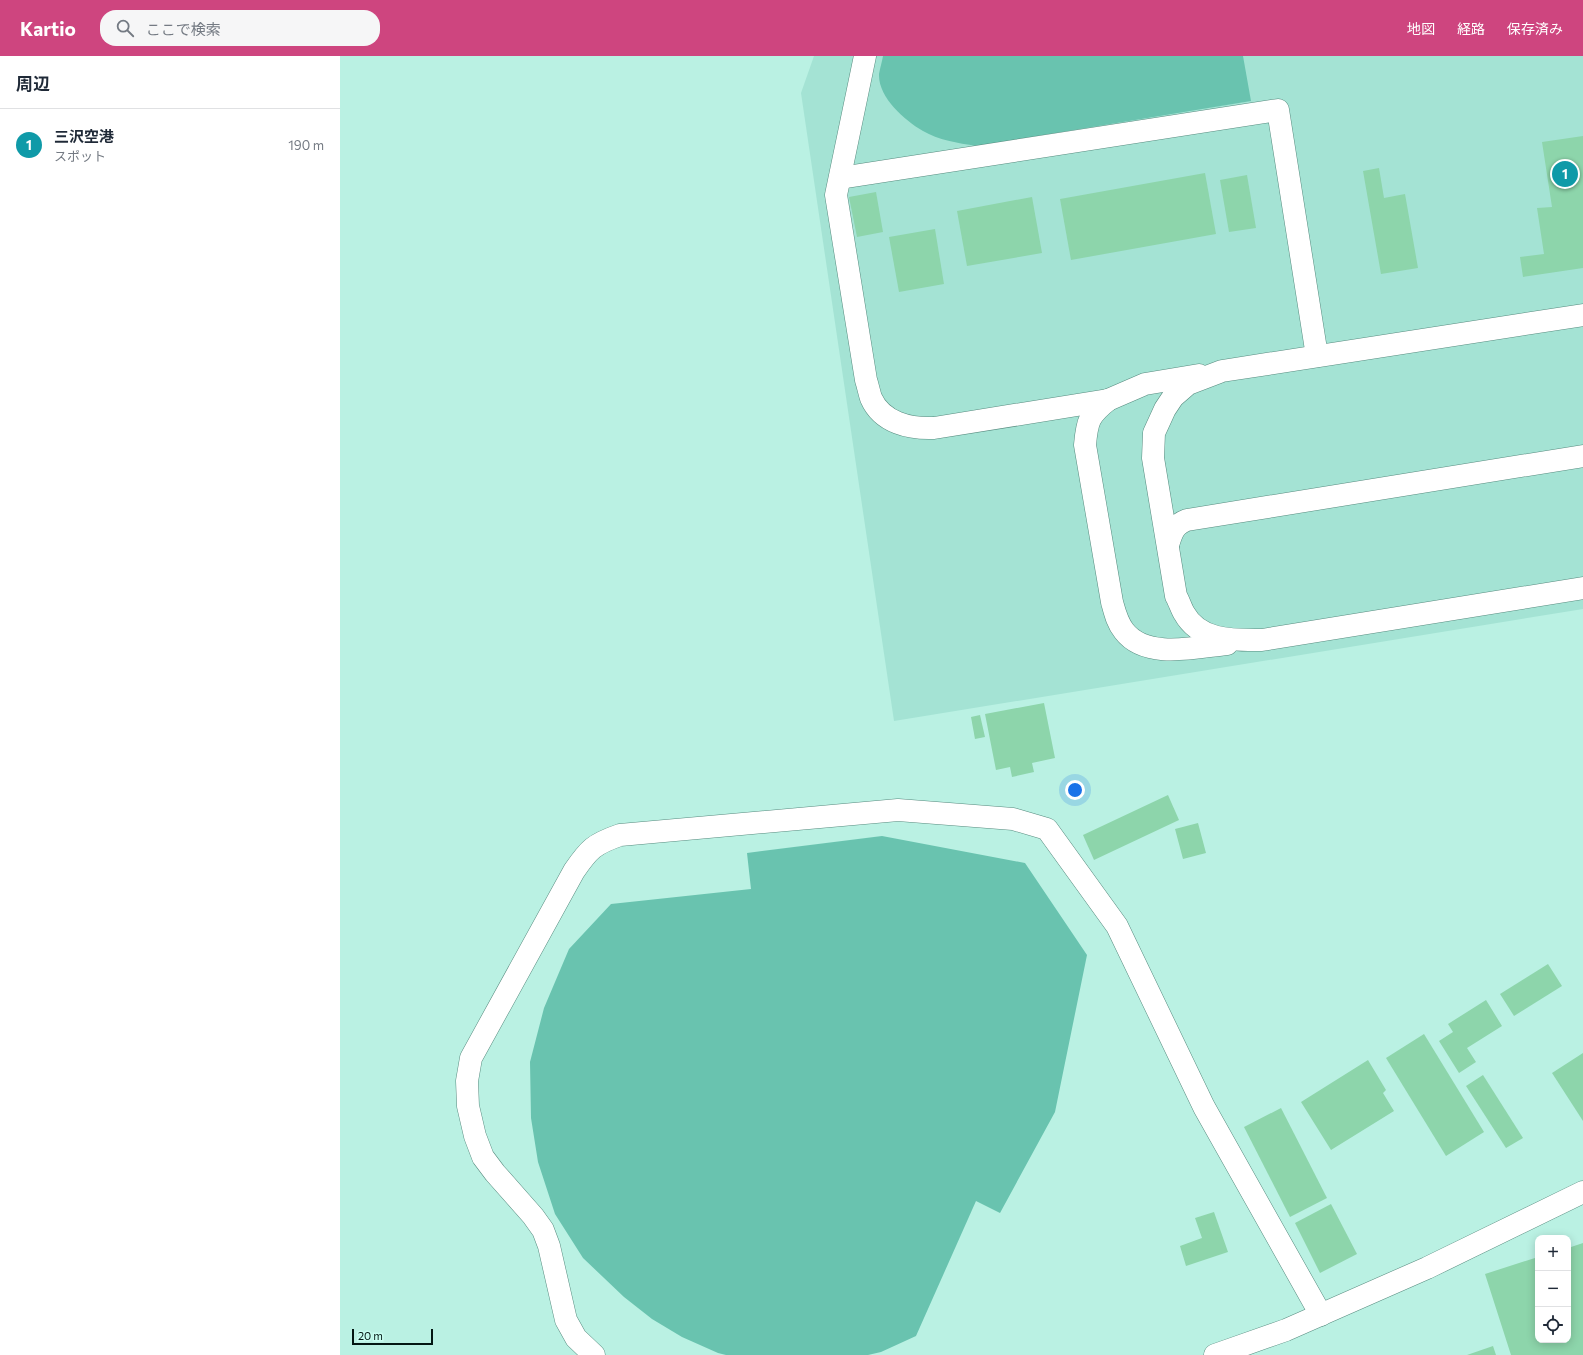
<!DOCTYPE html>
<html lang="ja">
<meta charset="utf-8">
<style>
body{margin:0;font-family:Commissioner,"Noto Sans JP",sans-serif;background:#f6f6f7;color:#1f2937}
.controls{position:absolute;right:12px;bottom:12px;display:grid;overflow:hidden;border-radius:8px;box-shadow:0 2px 10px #0003}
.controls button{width:36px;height:36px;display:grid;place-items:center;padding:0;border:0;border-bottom:1px solid #e0e1e3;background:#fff;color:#1f2937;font:20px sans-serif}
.scale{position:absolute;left:12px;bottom:10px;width:81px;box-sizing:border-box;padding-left:4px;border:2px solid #031713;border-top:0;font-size:11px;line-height:14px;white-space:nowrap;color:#031713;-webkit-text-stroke:3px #c7fef0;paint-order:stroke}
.you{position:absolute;left:735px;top:734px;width:14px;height:14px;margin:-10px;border:3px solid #fff;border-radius:50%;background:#1a73e8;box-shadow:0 0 0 6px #1a73e833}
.badge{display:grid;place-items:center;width:26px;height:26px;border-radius:50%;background:#ce457f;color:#fff;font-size:13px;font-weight:700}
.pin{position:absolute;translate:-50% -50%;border:2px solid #fff;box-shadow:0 1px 4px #0006}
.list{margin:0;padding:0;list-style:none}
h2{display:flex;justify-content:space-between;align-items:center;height:52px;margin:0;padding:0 16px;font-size:17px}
h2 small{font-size:13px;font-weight:400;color:#747a83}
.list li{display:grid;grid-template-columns:26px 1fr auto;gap:12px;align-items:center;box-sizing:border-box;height:72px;padding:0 16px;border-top:1px solid #e0e1e3}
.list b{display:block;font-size:15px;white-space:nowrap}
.list p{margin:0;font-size:13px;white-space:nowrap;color:#747a83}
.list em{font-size:13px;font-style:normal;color:#747a83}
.icon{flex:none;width:22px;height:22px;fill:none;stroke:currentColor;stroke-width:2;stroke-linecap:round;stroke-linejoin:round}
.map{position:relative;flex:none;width:1243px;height:1299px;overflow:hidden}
header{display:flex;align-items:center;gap:24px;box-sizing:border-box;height:56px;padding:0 20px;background:#ce457f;color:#fff}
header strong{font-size:19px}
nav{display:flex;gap:22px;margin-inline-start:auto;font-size:14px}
.search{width:280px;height:36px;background:#f6f6f7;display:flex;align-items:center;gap:10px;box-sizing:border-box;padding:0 14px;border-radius:16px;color:#747a83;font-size:15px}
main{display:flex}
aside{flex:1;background:#fff}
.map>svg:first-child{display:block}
</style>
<header>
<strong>Kartio</strong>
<div class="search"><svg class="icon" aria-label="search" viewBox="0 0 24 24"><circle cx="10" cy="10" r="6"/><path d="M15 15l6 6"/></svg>ここで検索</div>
<nav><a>地図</a><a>経路</a><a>保存済み</a></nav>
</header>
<main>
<aside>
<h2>周辺<small></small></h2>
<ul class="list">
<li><span class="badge" style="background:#0f9aa8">1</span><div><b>三沢空港</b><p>スポット</p></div><em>190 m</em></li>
</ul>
</aside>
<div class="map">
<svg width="1243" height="1299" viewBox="0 0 1243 1299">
<rect width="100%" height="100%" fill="#baf1e3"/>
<polygon fill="#a4e3d4" points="474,0 1243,0 1243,553 554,665 461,37"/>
<g fill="#69c3af">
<path d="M543 0H903L911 45 636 90C618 87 598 84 583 75 564 64 538 41 539 18 540 12 542 6 543 0Z"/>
<polygon points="542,780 685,807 747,899 715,1056 660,1157 636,1145 576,1280 541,1296 528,1299 386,1299 378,1297 342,1281 312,1263 284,1241 243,1202 215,1158 198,1106 191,1062 190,1006 204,952 229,893 271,848 411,833 407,797"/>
</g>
<g fill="#8dd5ab">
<polygon points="1243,80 1243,212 1183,221 1180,201 1204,198 1197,152 1212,151 1202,86"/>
<polygon points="1039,112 1044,142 1065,138 1078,212 1041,218 1023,115"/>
<polygon points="865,117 876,178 731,204 720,143"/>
<polygon points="907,119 916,172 889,176 880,124"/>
<polygon points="536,136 543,176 517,181 509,141"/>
<polygon points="692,141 702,197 627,210 617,155"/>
<polygon points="595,173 604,228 559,236 549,181"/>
<polygon points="704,647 715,702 692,707 694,716 672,721 670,711 656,714 645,658"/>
<polygon points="640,659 645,681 635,683 631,661"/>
<polygon points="828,739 839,764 754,804 743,779"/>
<polygon points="858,767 866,797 843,803 835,773"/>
<polygon points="1208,908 1222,930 1174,960 1160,938"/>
<polygon points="1146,944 1162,970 1127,992 1136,1006 1119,1017 1099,985 1113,976 1108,968"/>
<polygon points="1084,978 1144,1076 1106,1100 1046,1002"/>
<polygon points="1243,997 1243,1065 1212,1017"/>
<polygon points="1028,1004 1046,1034 1043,1037 1054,1055 991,1094 961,1046"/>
<polygon points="1143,1019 1183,1082 1166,1092 1126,1030"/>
<polygon points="941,1052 987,1142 950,1161 904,1071"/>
<polygon points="991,1148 1017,1198 980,1217 955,1167"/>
<polygon points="874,1156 888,1196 846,1210 840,1190 862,1182 855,1162"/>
<polygon points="1243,1187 1243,1299 1171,1299 1145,1218 1198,1201 1198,1284 1228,1284 1228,1192"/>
<polygon points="1153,1290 1156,1299 1127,1299"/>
</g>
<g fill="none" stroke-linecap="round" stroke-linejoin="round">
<defs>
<g id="minor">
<path d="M525 0 496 139 526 324C528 330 529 336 531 342 542 367 570 373 594 372L768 344 805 328 859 319"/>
<polyline points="500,122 938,54 977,300"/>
<path d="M1243 259 882 315 848 328 833 341 825 353 814 377 813 402 836 540C839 545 841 552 844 557 860 586 894 584 922 584L1243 532"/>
<path d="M768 344C749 359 747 365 745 389L772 546C775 557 777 566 784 575 806 604 857 591 887 588"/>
<path d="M828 489C832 476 834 469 847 464L1243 400"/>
<path d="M254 1299 236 1282 226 1264 209 1190 203 1174 193 1160 155 1117 143 1101 135 1080 128 1050 127 1025 131 1002 234 815C249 793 254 788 280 779L558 754 673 763 707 773 777 870 864 1051 981 1259"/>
<polyline points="875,1299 946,1274 1087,1212 1243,1136"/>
</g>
</defs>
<use href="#minor" stroke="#578b7f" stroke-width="23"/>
<use href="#minor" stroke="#fff" stroke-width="22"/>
</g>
</svg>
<div class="controls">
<button>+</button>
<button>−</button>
<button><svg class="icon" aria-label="locate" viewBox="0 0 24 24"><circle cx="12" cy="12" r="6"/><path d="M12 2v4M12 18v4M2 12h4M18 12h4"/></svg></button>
</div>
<div class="scale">20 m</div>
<div class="you"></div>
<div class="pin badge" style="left:1225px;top:118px;background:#0f9aa8">1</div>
</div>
</main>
